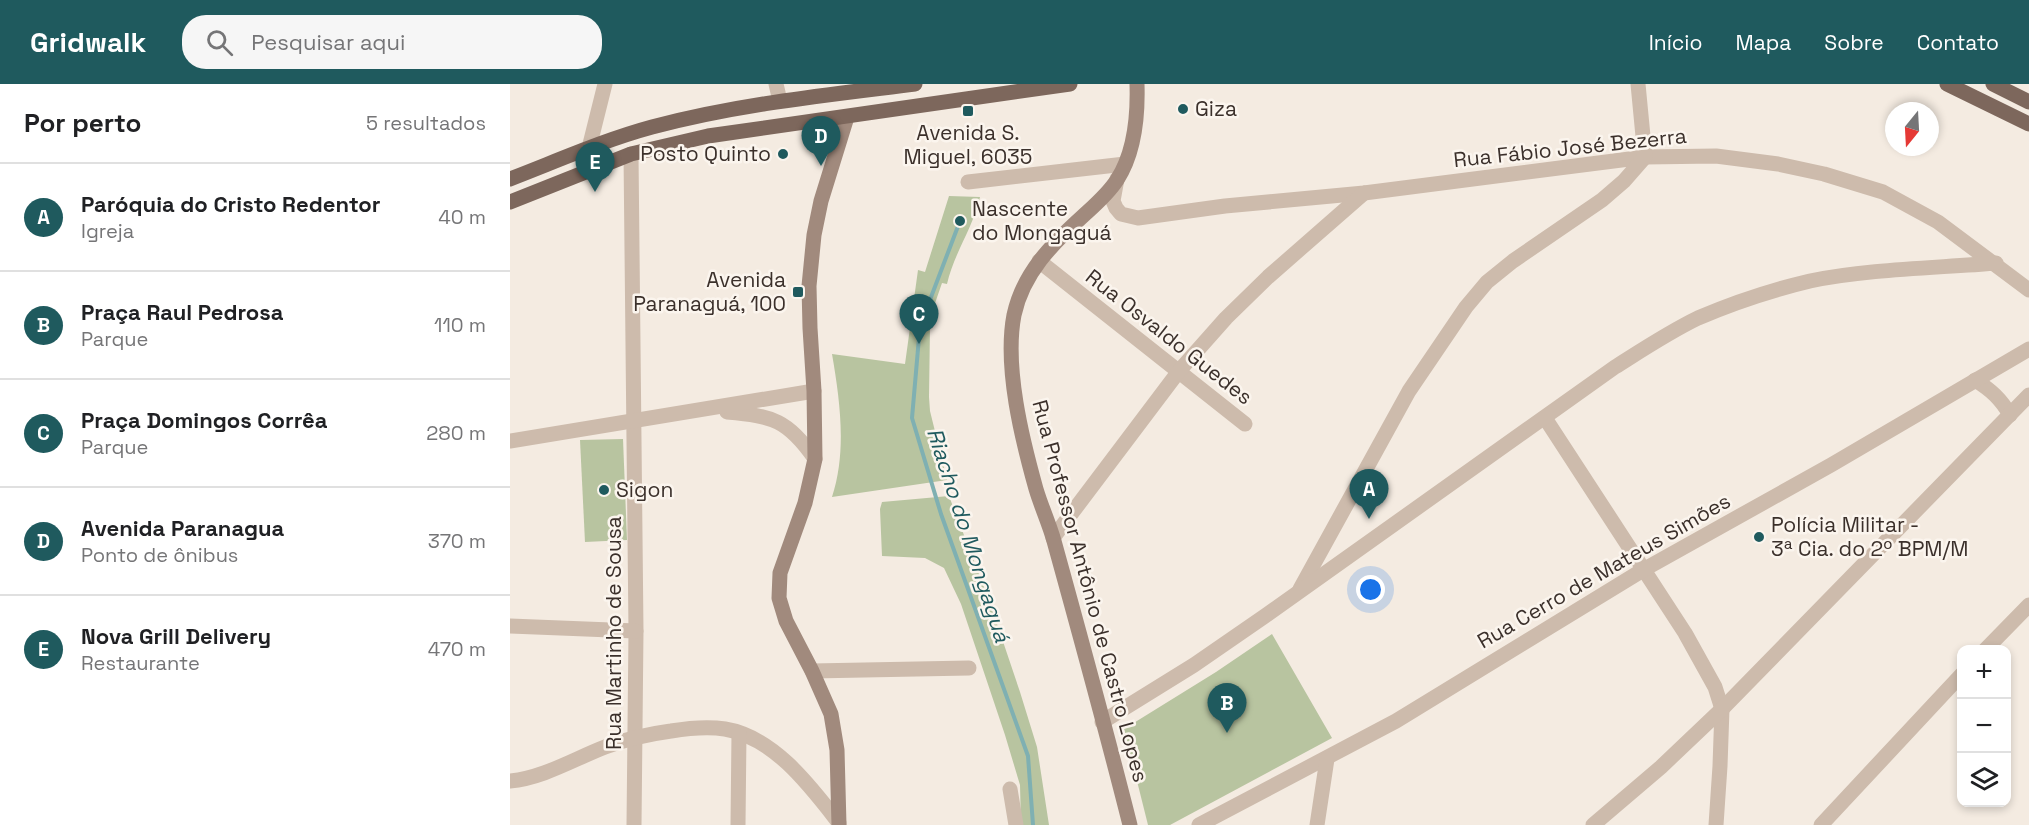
<!DOCTYPE html>
<html lang="pt">
<meta charset="utf-8">
<style>
body{margin:0;font-family:"Space Grotesk",sans-serif;background:#f6f6f6;color:#202124}
.controls{position:absolute;right:18px;bottom:18px;display:grid;overflow:hidden;border-radius:12px;box-shadow:0 3px 9px #0003}
.controls button{width:54px;height:54px;display:grid;place-items:center;padding:0;border:0;border-bottom:2px solid #e0e0e0;background:#fff;color:#202124;font:30px sans-serif}
.compass{position:absolute;left:1375px;top:18px;width:54px;height:54px;border-radius:50%;background:#fff;box-shadow:0 3px 9px #0003;rotate:198deg}
.you{position:absolute;left:861px;top:506px;width:21px;height:21px;margin:-15px;border:4px solid #fff;border-radius:50%;background:#1a73e8;box-shadow:0 0 0 9px #1a73e833}
.badge{display:grid;place-items:center;width:39px;height:39px;border-radius:50%;background:#1f5a5e;color:#fff;font-size:20px;font-weight:700}
.pin{position:absolute;translate:-50% -50px;filter:drop-shadow(0 2px 3px #0008)}
.pin::after{content:'';position:absolute;top:32px;width:21px;height:18px;background:inherit;clip-path:polygon(0 0,100% 0,50% 100%)}
.list{margin:0;padding:0;list-style:none}
h2{display:flex;justify-content:space-between;align-items:center;height:78px;margin:0;padding:0 24px;font-size:26px}
h2 small{font-size:20px;font-weight:400;color:#757577}
.list li{display:grid;grid-template-columns:39px 1fr auto;gap:18px;align-items:center;box-sizing:border-box;height:108px;padding:0 24px;border-top:2px solid #e0e0e0}
.list b{display:block;font-size:22px;white-space:nowrap}
.list p{margin:0;font-size:20px;white-space:nowrap;color:#757577}
.list em{font-size:20px;font-style:normal;color:#757577}
.icon{flex:none;width:33px;height:33px;fill:none;stroke:currentColor;stroke-width:2;stroke-linecap:round;stroke-linejoin:round}
.map{position:relative;flex:none;width:1519px;height:741px;overflow:hidden}
header{display:flex;align-items:center;gap:36px;box-sizing:border-box;height:84px;padding:0 30px;background:#1f5a5e;color:#fff}
header strong{font-size:28px}
nav{display:flex;gap:33px;margin-inline-start:auto;font-size:21px}
.search{width:420px;height:54px;background:#f6f6f6;display:flex;align-items:center;gap:15px;box-sizing:border-box;padding:0 21px;border-radius:24px;color:#757577;font-size:22px}
main{display:flex}
aside{flex:1;background:#fff}
.map>svg:first-child{display:block}
</style>
<header>
<strong>Gridwalk</strong>
<div class="search"><svg class="icon" aria-label="search" viewBox="0 0 24 24"><circle cx="10" cy="10" r="6"/><path d="M15 15l6 6"/></svg>Pesquisar aqui</div>
<nav><a>Início</a><a>Mapa</a><a>Sobre</a><a>Contato</a></nav>
</header>
<main>
<aside>
<h2>Por perto<small>5 resultados</small></h2>
<ul class="list">
<li><span class="badge">A</span><div><b>Paróquia do Cristo Redentor</b><p>Igreja</p></div><em>40 m</em></li>
<li><span class="badge">B</span><div><b>Praça Raul Pedrosa</b><p>Parque</p></div><em>110 m</em></li>
<li><span class="badge">C</span><div><b>Praça Domingos Corrêa</b><p>Parque</p></div><em>280 m</em></li>
<li><span class="badge">D</span><div><b>Avenida Paranagua</b><p>Ponto de ônibus</p></div><em>370 m</em></li>
<li><span class="badge">E</span><div><b>Nova Grill Delivery</b><p>Restaurante</p></div><em>470 m</em></li>
</ul>
</aside>
<div class="map">
<svg width="1519" height="741" viewBox="0 0 1519 741">
<rect width="100%" height="100%" fill="#f4ebe1"/>
<g fill="#b8c4a0">
<path d="M439 112 470 113C463 144 444 169 437 200L432 199 422 228 420 242 419 313 420 327 437 396 322 413C337 367 330 317 322 270L395 280 408 186 415 188Z"/>
<polygon points="113,355 117,456 75,458 70,356"/>
<polygon points="439,412 480,519 510,608 527,663 539,741 511,741 510,701 495,651 451,520 434,484 415,474 372,472 370,425 372,418"/>
<polygon points="762,550 822,654 660,741 638,741 614,645 706,588"/>
</g>
<g fill="none" stroke-linecap="round" stroke-linejoin="round">
<polyline stroke="#7fb0b2" stroke-width="4" points="450,137 410,242 402,334 431,430 518,672 523,741"/>
<g stroke="#cdbbac" stroke-width="15">
<polyline points="266,0 270,17"/>
<polyline points="79,64 95,0"/>
<polyline points="121,70 126,547 124,741"/>
<polyline points="607,95 603,117 606,124 611,130 628,134 715,122 854,109 1135,73 1206,72 1268,80 1314,90 1373,108 1428,138 1519,206"/>
<polyline points="458,98 615,80"/>
<polyline points="529,177 735,340"/>
<path d="M1465 296C1481 306 1491 315 1500 331"/>
<path d="M217 328C263 332 278 336 305 375"/>
<polyline points="1035,334 1175,549 1205,603 1212,625 1210,682 1206,741"/>
<polyline points="0,357 304,307"/>
<polyline points="543,454 669,287 716,234 758,193 854,109"/>
<polyline points="790,505 899,307 956,223 977,198 1003,177 1092,116 1114,97 1135,73 1128,0"/>
<polyline points="0,542 126,547"/>
<polyline points="302,587 459,584"/>
<path d="M592 638 684 581 755 532 1105 283C1132 266 1159 248 1188 234 1223 219 1262 206 1300 197 1357 185 1427 184 1486 179"/>
<path d="M0 697C33 694 64 675 95 663 116 655 139 650 161 647 179 644 197 642 215 645 264 653 301 703 329 739"/>
<polyline points="500,705 506,741"/>
<polyline points="228,741 229,649"/>
<polyline points="689,741 886,637 1133,486 1321,381 1519,265"/>
<polyline points="807,741 817,675"/>
<polyline points="1083,741 1151,683 1212,625 1519,311"/>
</g>
<g stroke="#cdbbac" stroke-width="15">
<polyline points="1475,566 1519,521"/>
<polyline points="1311,741 1452,590"/>
</g>
<g stroke="#a18a7d" stroke-width="15">
<polyline points="329,741 327,666 321,630 302,587 276,537 269,514 270,489 295,419 305,375 304,307 300,244 299,202 304,151 311,117 337,33"/>
<path d="M620 741C596 646 570 551 544 457 539 439 531 422 526 405 512 355 494 283 504 231 513 189 542 160 573 132 585 121 598 110 607 96 625 68 628 32 627 0"/>
</g>
<g stroke="#7d675c" stroke-width="15">
<polyline points="1437,0 1519,40"/>
<polyline points="1483,0 1519,18"/>
<path d="M0 95C47 77 94 56 142 43 228 20 317 11 405 0"/>
<polyline points="0,118 121,70 198,52 560,0"/>
</g>
</g>
<g fill="#1f5a5e" stroke="#fbf5ee" stroke-width="2">
<circle cx="673" cy="25" r="6"/>
<rect x="452" y="21" width="12" height="12" rx="3"/>
<circle cx="273" cy="70" r="6"/>
<circle cx="450" cy="137" r="6"/>
<rect x="282" y="202" width="12" height="12" rx="3"/>
<circle cx="94" cy="406" r="6"/>
<circle cx="1249" cy="453" r="6"/>
</g>
<g text-anchor="middle" stroke-width="5" stroke-linejoin="round" paint-order="stroke">
<g font-size="21" fill="#3b302b" stroke="#fbf5ee" text-anchor="start">
<text x="685" y="32">Giza</text>
<text x="458" y="56" text-anchor="middle">Avenida S.<tspan x="458" dy="24">Miguel, 6035</tspan></text>
<text x="261" y="77" text-anchor="end">Posto Quinto</text>
<text x="462" y="132">Nascente<tspan x="462" dy="24">do Mongaguá</tspan></text>
<text x="276" y="203" text-anchor="end">Avenida<tspan x="276" dy="24">Paranaguá, 100</tspan></text>
<text x="106" y="413">Sigon</text>
<text x="1261" y="448">Polícia Militar -<tspan x="1261" dy="24">3ª Cia. do 2º BPM/M</tspan></text>
</g>
<g font-size="21" fill="#3b302b" stroke="#fbf5ee">
<text transform="translate(1060 64) rotate(-6)" y="7">Rua Fábio José Bezerra</text>
<text transform="translate(659 253) rotate(38)" y="7">Rua Osvaldo Guedes</text>
<text transform="translate(1094 487) rotate(-30)" y="7">Rua Cerro de Mateus Simões</text>
<text transform="translate(580 507) rotate(75)" y="7">Rua Professor Antônio de Castro Lopes</text>
<text transform="translate(104 549) rotate(-90)" y="7">Rua Martinho de Sousa</text>
</g>
<g font-size="22" font-style="italic" fill="#1f5a5e" stroke="#fbf5ee">
<text transform="translate(459 451) rotate(72)" y="8">Riacho do Mongaguá</text>
</g>
</g>
</svg>
<div class="controls">
<button>+</button>
<button>−</button>
<button><svg class="icon" aria-label="layers" viewBox="0 0 24 24"><path d="M12 4l9 5-9 5-9-5zM3 14l9 5 9-5"/></svg></button>
</div>
<svg class="compass" viewBox="-18 -18 36 36"><path d="M0-13l5 13h-10z" fill="#e53935"/><path d="M0 13l5-13h-10z" fill="#757577"/></svg>
<div class="you"></div>
<div class="pin badge" style="left:859px;top:435px">A</div>
<div class="pin badge" style="left:717px;top:649px">B</div>
<div class="pin badge" style="left:409px;top:260px">C</div>
<div class="pin badge" style="left:311px;top:82px">D</div>
<div class="pin badge" style="left:85px;top:108px">E</div>
</div>
</main>
